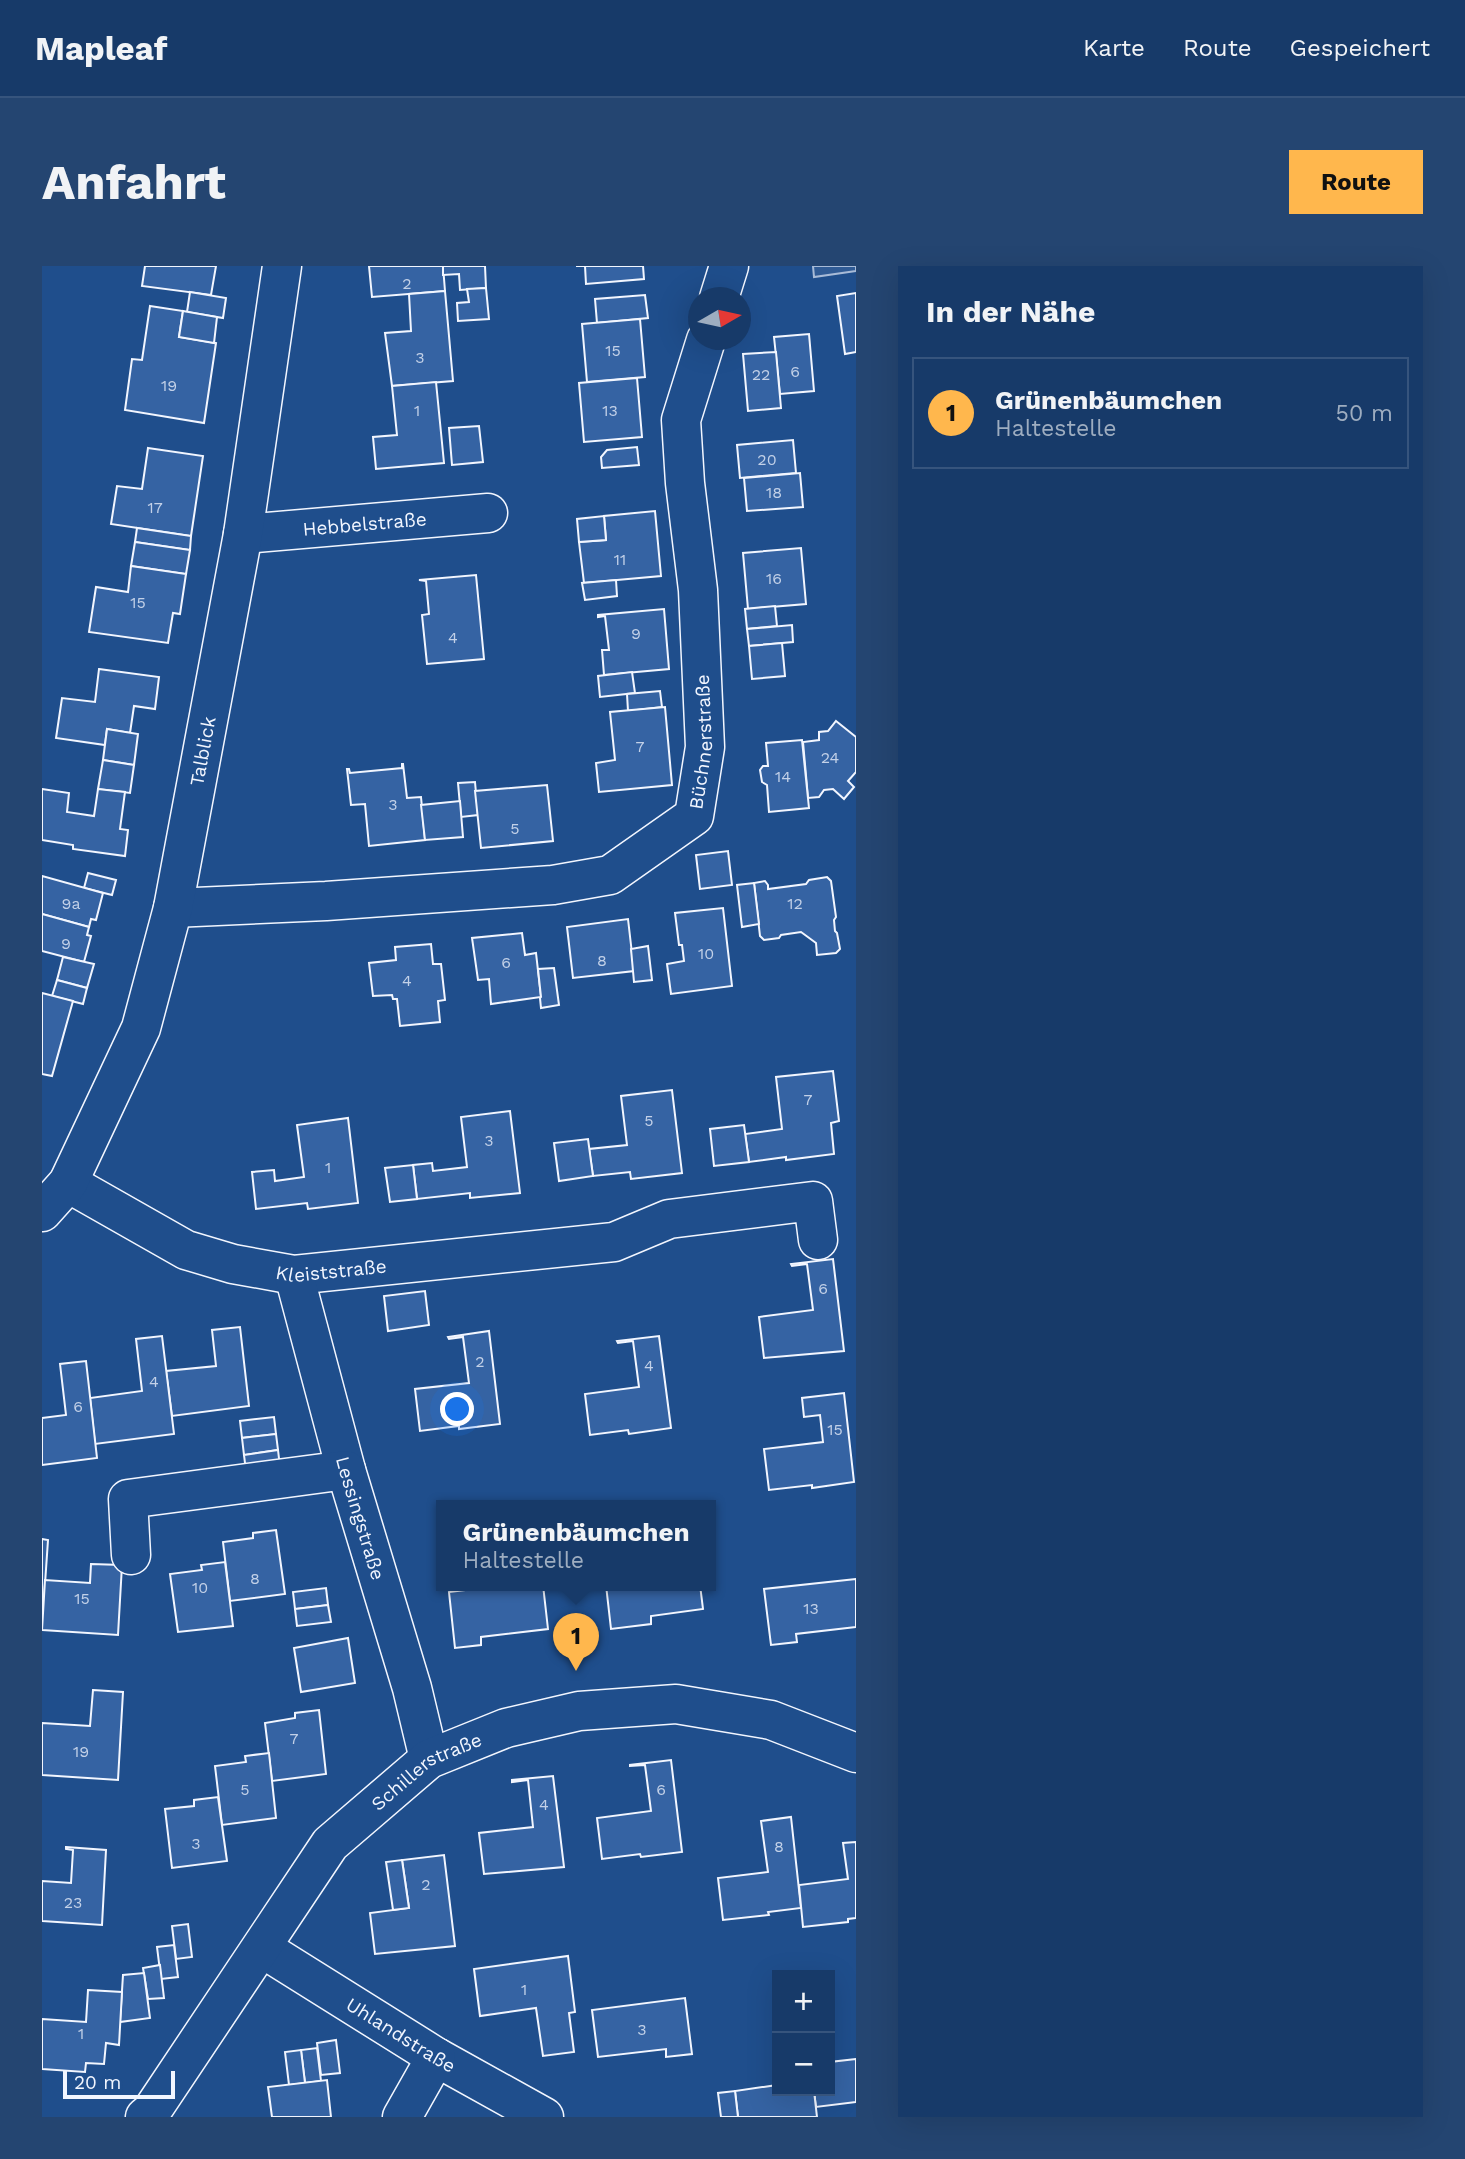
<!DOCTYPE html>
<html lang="de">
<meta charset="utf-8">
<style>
body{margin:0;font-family:"Work Sans",sans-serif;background:#244571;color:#f1f3f6}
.controls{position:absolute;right:21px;bottom:21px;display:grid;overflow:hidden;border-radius:0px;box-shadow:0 7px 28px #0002}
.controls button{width:63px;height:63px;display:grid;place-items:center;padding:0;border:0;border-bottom:2px solid #36547d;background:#173a69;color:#f1f3f6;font:35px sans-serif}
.compass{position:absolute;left:646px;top:21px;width:63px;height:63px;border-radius:50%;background:#173a69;box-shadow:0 7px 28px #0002;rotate:81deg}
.scale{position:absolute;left:21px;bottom:18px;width:112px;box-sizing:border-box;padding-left:7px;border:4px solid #f2f6ff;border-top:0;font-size:19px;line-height:24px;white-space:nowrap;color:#f2f6ff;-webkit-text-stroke:5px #1f4e8c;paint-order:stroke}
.you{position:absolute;left:416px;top:1144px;width:24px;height:24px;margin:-18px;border:5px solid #fff;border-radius:50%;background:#1a73e8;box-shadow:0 0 0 10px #1a73e833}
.badge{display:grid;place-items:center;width:46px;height:46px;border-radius:50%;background:#ffb74d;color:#111;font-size:23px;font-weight:700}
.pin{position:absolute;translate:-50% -58px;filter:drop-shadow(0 2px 4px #0008)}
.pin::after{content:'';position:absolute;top:37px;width:24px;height:21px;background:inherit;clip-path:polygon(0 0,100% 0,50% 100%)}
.popup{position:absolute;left:394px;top:1234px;width:280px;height:91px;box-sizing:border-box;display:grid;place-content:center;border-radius:0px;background:#173a69;filter:drop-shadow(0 2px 5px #0005);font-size:23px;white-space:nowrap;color:#9eadc0}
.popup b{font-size:26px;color:#f1f3f6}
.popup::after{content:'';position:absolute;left:50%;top:100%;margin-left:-14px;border:14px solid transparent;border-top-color:#173a69}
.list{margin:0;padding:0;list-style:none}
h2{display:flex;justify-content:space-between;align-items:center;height:91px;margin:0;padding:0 28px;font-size:30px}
h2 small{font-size:23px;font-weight:400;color:#9eadc0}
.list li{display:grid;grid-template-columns:46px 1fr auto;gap:21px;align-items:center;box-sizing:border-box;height:112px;margin:0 14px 14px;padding:0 14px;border:2px solid #36547d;border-radius:0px}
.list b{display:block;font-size:26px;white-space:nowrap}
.list p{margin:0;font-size:23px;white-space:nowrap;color:#9eadc0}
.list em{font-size:23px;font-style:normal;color:#9eadc0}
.map{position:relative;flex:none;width:814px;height:1851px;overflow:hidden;border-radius:0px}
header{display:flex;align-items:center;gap:42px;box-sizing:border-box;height:98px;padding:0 35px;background:#173a69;border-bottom:2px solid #36547d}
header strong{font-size:33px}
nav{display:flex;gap:38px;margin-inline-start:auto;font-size:24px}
.intro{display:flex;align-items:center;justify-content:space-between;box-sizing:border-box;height:168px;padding:0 42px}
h1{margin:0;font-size:49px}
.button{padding:18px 32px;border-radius:0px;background:#ffb74d;color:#111;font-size:24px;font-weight:700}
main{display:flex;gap:42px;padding:0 42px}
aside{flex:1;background:#173a69;border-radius:0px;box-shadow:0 7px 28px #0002}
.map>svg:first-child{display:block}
</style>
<header>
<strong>Mapleaf</strong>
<nav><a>Karte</a><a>Route</a><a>Gespeichert</a></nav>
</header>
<div class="intro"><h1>Anfahrt</h1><a class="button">Route</a></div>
<main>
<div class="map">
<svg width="814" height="1851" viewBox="0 0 814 1851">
<rect width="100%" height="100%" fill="#1f4e8c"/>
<polygon fill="#305b95" stroke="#a8bbd7" stroke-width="2" points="771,0 814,0 814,5 772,11"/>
<g fill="#3563a3" stroke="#f2f6ff" stroke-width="2">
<polygon points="103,0 174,0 169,29 100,20"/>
<polygon points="327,0 401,0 403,25 330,31"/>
<polygon points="401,0 443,0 444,22 418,24 417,8 401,9"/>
<polygon points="534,0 601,0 602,13 544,18 543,0"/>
<polygon points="444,22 447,53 416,55 415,37 427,36 425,23"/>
<polygon points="403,25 411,115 350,120 343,67 369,65 367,28"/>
<polygon points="148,26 184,32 181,52 145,46"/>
<polygon points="814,27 814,86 803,88 795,30"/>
<polygon points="603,29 606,52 555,57 553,33"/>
<polygon points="108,40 141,45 137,71 174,77 162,157 83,144 90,93 100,94"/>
<polygon points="141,45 175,51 172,77 137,71"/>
<polygon points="598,53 603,111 545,116 540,58"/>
<polygon points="767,68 772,125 738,128 732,71"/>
<polygon points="734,86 739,142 706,145 701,88"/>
<polygon points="595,112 600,171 542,176 537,117"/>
<polygon points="394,116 402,197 334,203 331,171 355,169 350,120"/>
<polygon points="437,160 441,196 410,199 407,162"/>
<polygon points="751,174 754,207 698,212 695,179"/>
<polygon points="595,181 597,199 560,202 559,191 565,184"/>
<polygon points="106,182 161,190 149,270 69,258 75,220 100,223"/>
<polygon points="758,207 761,241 705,245 702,212"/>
<polygon points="613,245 619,310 542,317 537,276 564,274 562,250"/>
<polygon points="562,250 564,274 537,276 535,253"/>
<polygon points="95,262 149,270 148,284 93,276"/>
<polygon points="93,276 148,284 144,308 89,300"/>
<polygon points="759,282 764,338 706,343 701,287"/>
<polygon points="89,300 144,308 138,348 131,347 126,377 47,366 54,321 86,326"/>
<polygon points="434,309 442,393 385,398 380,349 387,348 384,315 377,314"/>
<polygon points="574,314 575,330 543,334 540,317"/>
<polygon points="733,340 735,360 705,363 703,343"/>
<polygon points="622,343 627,403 562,409 560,384 567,384 563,350 556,351 556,349"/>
<polygon points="750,359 751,376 707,380 705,363"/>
<polygon points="740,377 743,410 710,413 707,380"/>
<polygon points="57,403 117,411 113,443 92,440 88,467 65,463 63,479 14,472 20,432 53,436"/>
<polygon points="590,406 593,427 558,431 556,410"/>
<polygon points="618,425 620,441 586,445 585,428"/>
<polygon points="623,441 630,519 557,526 554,497 573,494 568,446"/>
<polygon points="794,455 814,471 814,506 806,515 812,521 802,533 791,523 782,524 777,531 766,532 761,476 777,474 777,466 786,465"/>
<polygon points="65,463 96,468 92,499 61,494"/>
<polygon points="760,474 767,542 727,546 725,519 720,516 718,504 721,500 726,500 724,477"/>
<polygon points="61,494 92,499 88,527 56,523"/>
<polygon points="360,498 361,498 365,532 379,531 383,574 327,580 323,538 309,539 305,503 307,503 308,507 360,502"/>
<polygon points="433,516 436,549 419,551 416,517"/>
<polygon points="505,519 511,575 439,582 433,525"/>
<polygon points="0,523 27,527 25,546 52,550 56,523 83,526 78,563 86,564 83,590 31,583 31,579 0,574"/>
<polygon points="418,535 421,571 383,574 379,539"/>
<polygon points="686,585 690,619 658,623 654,589"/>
<polygon points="46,607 74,614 70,629 42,622"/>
<polygon points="0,610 61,627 54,654 49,653 47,661 0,648"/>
<polygon points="785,611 789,615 794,651 792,654 793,665 795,667 798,683 794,687 775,689 774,677 759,666 739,669 737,672 722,674 718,670 712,617 723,615 726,619 726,623 764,618 767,614"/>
<polygon points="712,617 717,658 700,661 695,619"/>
<polygon points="681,642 690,720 629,728 625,698 642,695 640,679 637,679 633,647"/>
<polygon points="0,648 47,661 45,669 49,670 42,696 0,685"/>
<polygon points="586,653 592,705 531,712 525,661"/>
<polygon points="480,667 483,689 494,687 499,731 449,738 447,713 436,714 430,672"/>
<polygon points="389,678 391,698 399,698 403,734 396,735 398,756 358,760 355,733 351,733 350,729 331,730 327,697 354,694 353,681"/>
<polygon points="606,680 610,714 592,716 589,683"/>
<polygon points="21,691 52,698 45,722 15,714"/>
<polygon points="512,702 517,739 499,742 498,732 499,731 496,703"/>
<polygon points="15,714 45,722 41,738 10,730"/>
<polygon points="0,727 31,735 10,810 0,808"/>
<polygon points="791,805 797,855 789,857 792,888 744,894 744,891 707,896 703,868 740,863 734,811"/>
<polygon points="630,824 640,907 589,913 588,906 551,910 547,883 585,879 579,830"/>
<polygon points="468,845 478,927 428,932 428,927 375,933 371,899 390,897 391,905 425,901 419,851"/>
<polygon points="306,852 316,937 266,943 265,937 214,943 210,906 232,904 233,915 262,911 255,859"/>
<polygon points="702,859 707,896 672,900 668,863"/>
<polygon points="546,873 551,910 517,915 512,877"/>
<polygon points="371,899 375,933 348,936 343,902"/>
<polygon points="791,993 802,1085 722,1092 717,1051 771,1044 765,998 750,1000 749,998"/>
<polygon points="383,1025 387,1059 346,1065 342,1030"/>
<polygon points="198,1061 207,1140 130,1150 124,1105 174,1100 170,1064"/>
<polygon points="447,1065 458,1158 417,1163 417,1160 378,1165 373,1123 427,1117 421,1071 407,1073 406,1071"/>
<polygon points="120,1070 132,1168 53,1178 48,1132 100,1125 94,1073"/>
<polygon points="617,1070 629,1162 587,1168 586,1164 548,1169 543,1128 597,1121 591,1075 576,1077 575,1075"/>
<polygon points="44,1095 55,1192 0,1199 0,1152 24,1149 18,1098"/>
<polygon points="802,1127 812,1216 770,1222 770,1219 727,1224 722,1183 781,1176 778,1149 762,1151 760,1132"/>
<polygon points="232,1151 234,1168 200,1172 198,1155"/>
<polygon points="234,1168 236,1184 202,1189 200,1172"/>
<polygon points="236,1184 238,1201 204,1205 202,1189"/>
<polygon points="234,1264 243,1328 188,1335 181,1276 211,1272 211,1267"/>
<polygon points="0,1273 6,1274 1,1347 0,1347"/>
<polygon points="183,1296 191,1360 136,1366 128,1308 160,1304 159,1299"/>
<polygon points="49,1298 80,1299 76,1369 0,1364 3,1314 48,1317"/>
<polygon points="814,1313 814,1361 754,1368 755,1376 729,1379 722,1323"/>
<polygon points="465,1319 501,1319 506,1363 439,1371 439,1379 413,1382 407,1326"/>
<polygon points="564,1319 658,1319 661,1343 609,1350 609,1358 569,1363"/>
<polygon points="284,1322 286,1339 253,1343 251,1326"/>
<polygon points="286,1339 289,1356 255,1360 253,1343"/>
<polygon points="306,1372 313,1417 259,1426 252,1382"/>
<polygon points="51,1424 81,1426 76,1514 0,1509 0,1457 48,1460"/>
<polygon points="277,1444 284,1508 230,1515 223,1457 253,1452 253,1447"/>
<polygon points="227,1487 234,1552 180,1559 173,1500 204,1496 203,1490"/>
<polygon points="629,1494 640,1586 599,1591 598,1588 560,1593 555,1552 609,1545 603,1499 588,1500 588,1499"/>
<polygon points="511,1510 522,1601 442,1608 437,1567 491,1561 486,1514 470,1516 470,1514"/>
<polygon points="176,1531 185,1595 130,1602 123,1543 152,1540 152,1534"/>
<polygon points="749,1551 759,1642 726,1646 727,1649 681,1654 676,1612 726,1606 719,1555"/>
<polygon points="814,1576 814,1652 806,1653 806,1656 761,1661 757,1619 806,1613 801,1577"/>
<polygon points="24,1581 64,1584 60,1659 0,1655 0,1615 29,1617 31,1584 24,1583"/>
<polygon points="402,1589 413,1680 333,1688 328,1647 367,1642 360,1594"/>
<polygon points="360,1594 367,1642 351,1644 344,1596"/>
<polygon points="146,1658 150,1691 134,1693 130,1660"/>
<polygon points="132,1679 136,1711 119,1713 115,1681"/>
<polygon points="526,1690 533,1746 527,1747 532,1786 501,1790 494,1742 438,1750 432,1703"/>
<polygon points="118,1699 122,1732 106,1733 101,1702"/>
<polygon points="102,1707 108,1752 78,1756 81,1709"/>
<polygon points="46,1724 80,1726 77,1779 64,1777 62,1798 44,1797 43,1806 0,1803 0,1753 44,1756"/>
<polygon points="643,1732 650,1788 624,1791 624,1783 556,1791 550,1744"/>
<polygon points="294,1774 298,1807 279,1809 275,1777"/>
<polygon points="275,1782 279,1815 263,1817 259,1784"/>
<polygon points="259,1784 263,1817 247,1819 243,1786"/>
<polygon points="814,1793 814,1836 774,1841 772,1825 788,1825 788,1796"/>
<polygon points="285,1814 289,1851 230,1851 226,1821"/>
<polygon points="735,1819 735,1825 772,1825 775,1851 696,1851 693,1825"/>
<polygon points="693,1825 696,1851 679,1851 676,1827"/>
</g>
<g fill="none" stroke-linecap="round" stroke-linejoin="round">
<defs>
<g id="minor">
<polyline points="677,32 687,0"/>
<path id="s1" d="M201 268 446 247"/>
<path id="s2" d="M131 642 284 635 511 619 568 609 652 550 663 481 656 324 643 217 639 154 664 74"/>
<path id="s3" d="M26 917 144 984 191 998 252 1009 572 976 627 953 771 935 776 974"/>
<path id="s4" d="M0 946 26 917 99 762 131 642 201 268 240 0"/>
<path id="s5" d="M252 1009 304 1204 370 1422 387 1493"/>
<polyline points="89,1289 86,1233 304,1204"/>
<path id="s6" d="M220 1682 394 1791 502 1851"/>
<path id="s7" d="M103 1851 109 1846 288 1578 387 1493 464 1462 537 1445 634 1438 729 1454 814 1487"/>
<polyline points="360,1851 394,1791"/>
</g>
</defs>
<use href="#minor" stroke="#f2f6ff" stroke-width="41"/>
<use href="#minor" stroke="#1f4e8c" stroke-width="38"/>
</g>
<g text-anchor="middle" stroke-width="5" stroke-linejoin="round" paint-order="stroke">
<g font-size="16" fill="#c3d1e8">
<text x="365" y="23">2</text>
<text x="571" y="90">15</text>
<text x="378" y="97">3</text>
<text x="753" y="111">6</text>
<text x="719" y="114">22</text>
<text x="127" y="125">19</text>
<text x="375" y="150">1</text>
<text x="568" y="150">13</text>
<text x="725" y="199">20</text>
<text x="732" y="232">18</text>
<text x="113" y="247">17</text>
<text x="578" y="299">11</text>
<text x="732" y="318">16</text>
<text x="96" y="342">15</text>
<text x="594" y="373">9</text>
<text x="411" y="377">4</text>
<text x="598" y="486">7</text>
<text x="788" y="497">24</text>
<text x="741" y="516">14</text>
<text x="351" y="544">3</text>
<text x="473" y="568">5</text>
<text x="29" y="643">9a</text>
<text x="753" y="643">12</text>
<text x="24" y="683">9</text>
<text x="664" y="693">10</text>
<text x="560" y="700">8</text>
<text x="464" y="702">6</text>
<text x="365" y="720">4</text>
<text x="766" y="839">7</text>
<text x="607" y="860">5</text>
<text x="447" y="880">3</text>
<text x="286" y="907">1</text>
<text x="781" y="1028">6</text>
<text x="438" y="1101">2</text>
<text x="607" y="1105">4</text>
<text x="112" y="1121">4</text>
<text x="36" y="1146">6</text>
<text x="793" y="1169">15</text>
<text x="213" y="1318">8</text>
<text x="158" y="1327">10</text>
<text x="40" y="1338">15</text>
<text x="769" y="1348">13</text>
<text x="252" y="1478">7</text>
<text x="39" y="1491">19</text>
<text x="203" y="1529">5</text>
<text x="619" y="1529">6</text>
<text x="502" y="1544">4</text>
<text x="154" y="1583">3</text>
<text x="737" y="1586">8</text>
<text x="384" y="1624">2</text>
<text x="31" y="1642">23</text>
<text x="482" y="1729">1</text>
<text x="600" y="1769">3</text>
<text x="39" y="1773">1</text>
</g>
<g font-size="19" fill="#f2f6ff" stroke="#1f4e8c">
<text dy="7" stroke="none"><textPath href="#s1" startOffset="122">Hebbelstraße</textPath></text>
<text dy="7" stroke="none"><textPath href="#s2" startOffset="616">Büchnerstraße</textPath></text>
<text dy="7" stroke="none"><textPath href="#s4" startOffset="494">Talblick</textPath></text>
<text dy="7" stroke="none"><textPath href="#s3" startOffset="284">Kleiststraße</textPath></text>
<text dy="7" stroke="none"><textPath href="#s5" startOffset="252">Lessingstraße</textPath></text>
<text dy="7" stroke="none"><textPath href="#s7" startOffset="452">Schillerstraße</textPath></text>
<text dy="7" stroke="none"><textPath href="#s6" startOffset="164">Uhlandstraße</textPath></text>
</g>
</g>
</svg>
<div class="controls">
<button>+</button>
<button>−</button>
</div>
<svg class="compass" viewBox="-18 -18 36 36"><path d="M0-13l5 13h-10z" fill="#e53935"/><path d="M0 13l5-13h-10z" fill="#9eadc0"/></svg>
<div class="scale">20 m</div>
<div class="you"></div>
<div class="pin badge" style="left:534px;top:1405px">1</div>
<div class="popup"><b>Grünenbäumchen</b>Haltestelle</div>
</div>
<aside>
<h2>In der Nähe<small></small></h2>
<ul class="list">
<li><span class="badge">1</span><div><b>Grünenbäumchen</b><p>Haltestelle</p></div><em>50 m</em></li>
</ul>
</aside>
</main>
